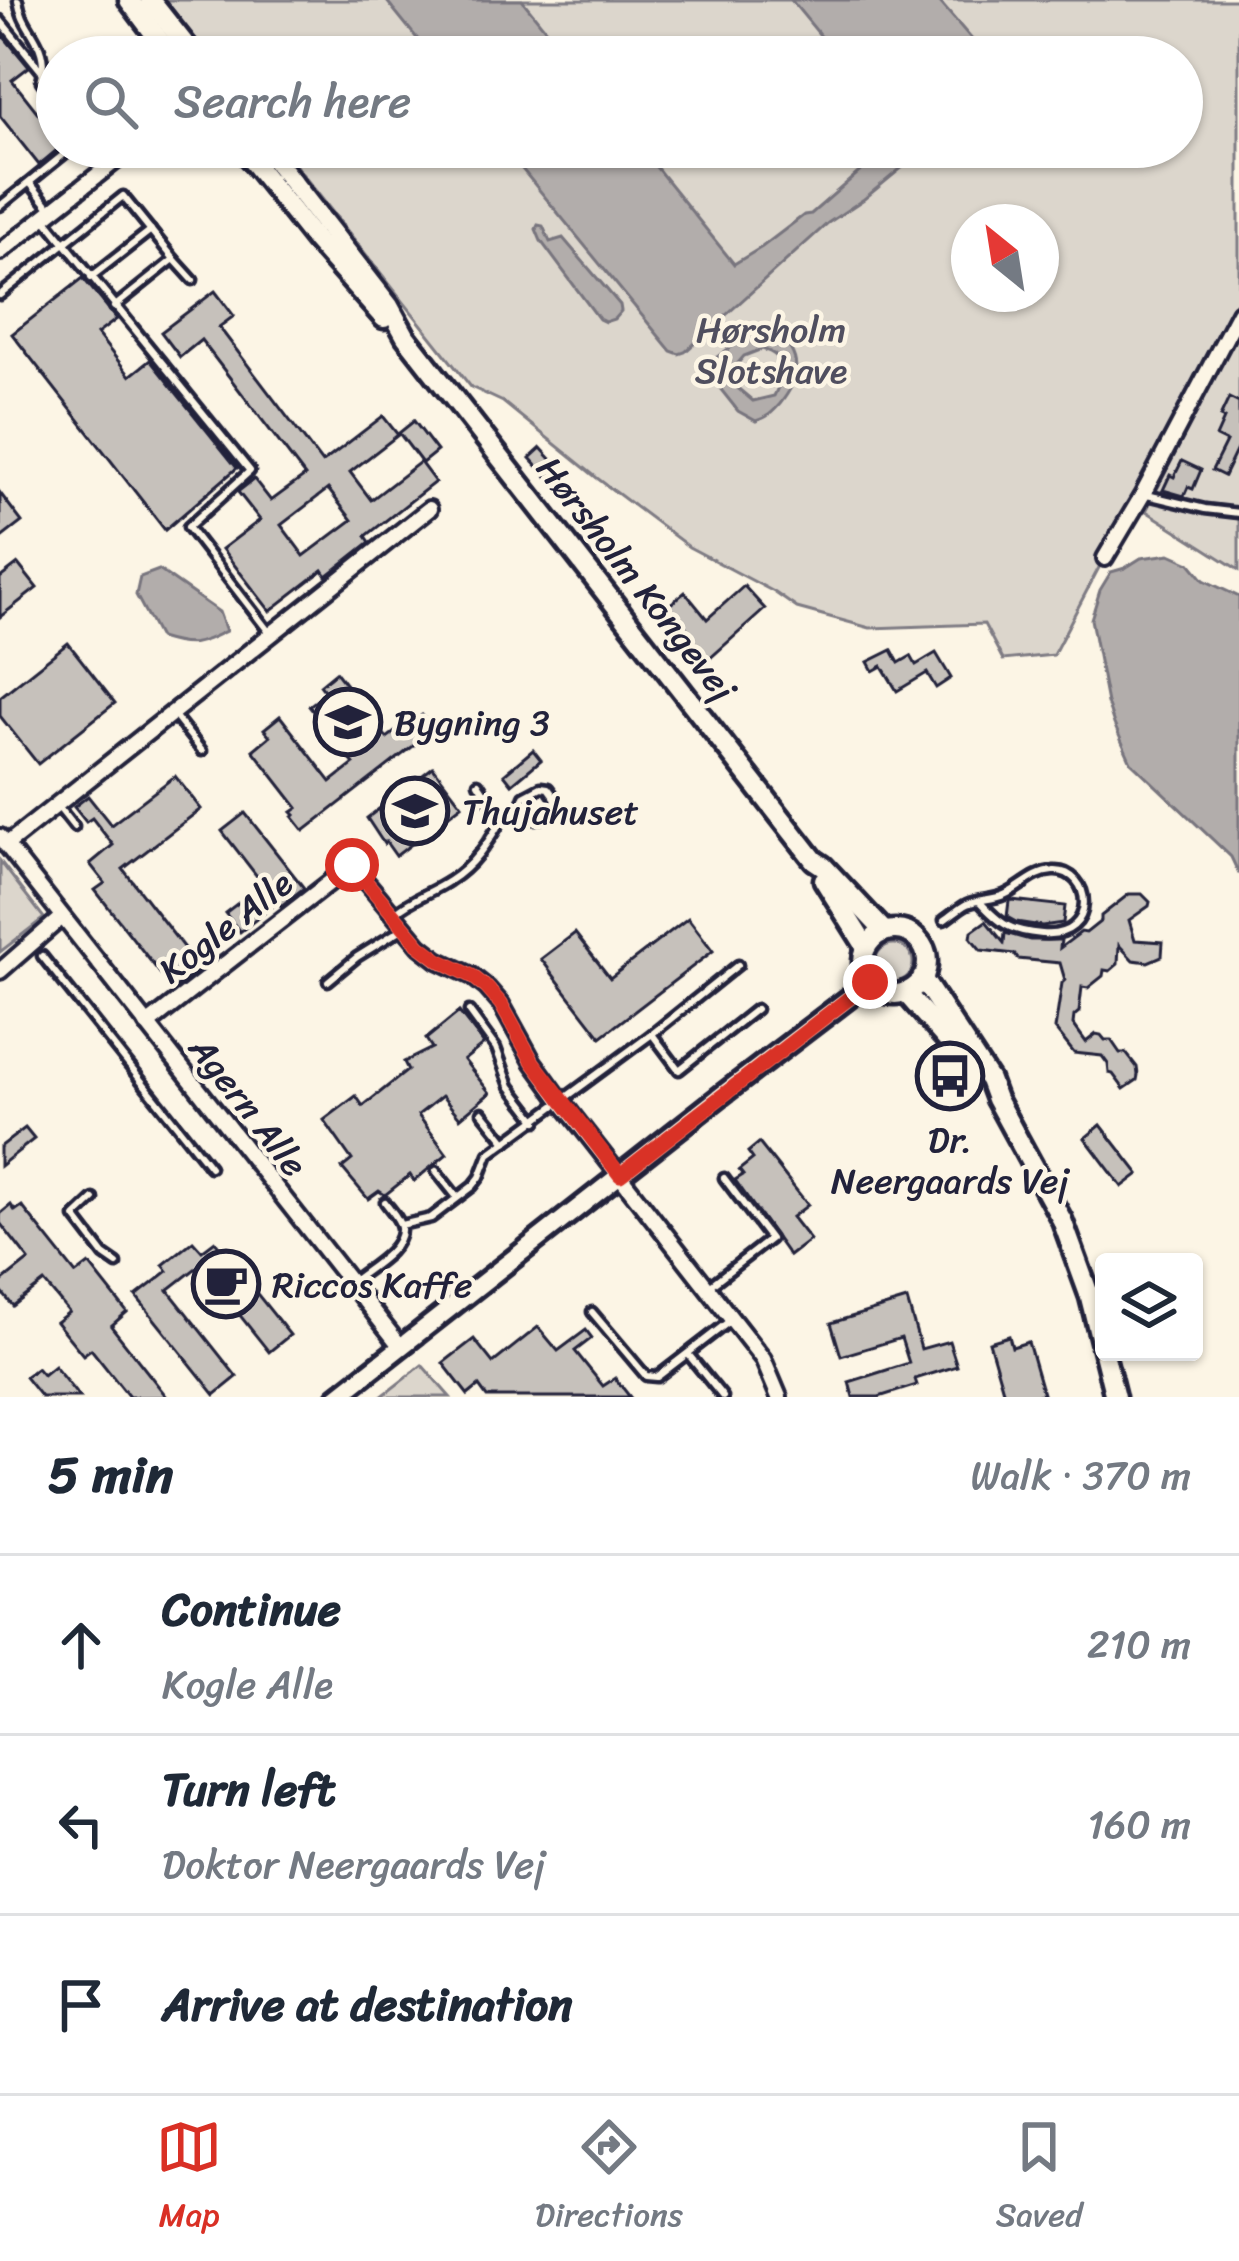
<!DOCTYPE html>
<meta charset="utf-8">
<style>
body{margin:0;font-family:Sriracha,sans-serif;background:#f2f2f3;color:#1f2937}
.controls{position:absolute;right:36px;bottom:36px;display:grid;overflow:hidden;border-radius:12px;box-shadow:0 3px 9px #0004}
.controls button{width:108px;height:108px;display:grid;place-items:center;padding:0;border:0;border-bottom:3px solid #e0e1e3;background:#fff;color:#1f2937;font:60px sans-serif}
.compass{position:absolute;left:951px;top:204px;width:108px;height:108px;border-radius:50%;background:#fff;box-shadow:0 3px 9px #0004;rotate:330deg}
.stop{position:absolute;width:36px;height:36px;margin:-27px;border:9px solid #d93025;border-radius:50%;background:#fff}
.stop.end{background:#d93025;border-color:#fff;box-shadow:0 3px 12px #0008}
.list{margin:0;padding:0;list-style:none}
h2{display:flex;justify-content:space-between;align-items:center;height:156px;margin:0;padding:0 48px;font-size:51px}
h2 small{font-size:39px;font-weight:400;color:#747a83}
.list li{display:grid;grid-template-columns:78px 1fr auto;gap:36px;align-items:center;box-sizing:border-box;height:180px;padding:0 48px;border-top:3px solid #e0e1e3}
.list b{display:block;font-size:45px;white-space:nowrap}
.list p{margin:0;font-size:39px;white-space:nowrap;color:#747a83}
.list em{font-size:39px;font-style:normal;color:#747a83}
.icon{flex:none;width:66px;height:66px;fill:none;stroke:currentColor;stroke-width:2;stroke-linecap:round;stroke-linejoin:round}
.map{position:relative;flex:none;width:1239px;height:1397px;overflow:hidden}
.search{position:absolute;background:#fff;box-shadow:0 3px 9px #0004;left:36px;right:36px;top:36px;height:132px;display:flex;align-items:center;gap:30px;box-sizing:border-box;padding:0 42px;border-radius:66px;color:#747a83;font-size:45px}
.sheet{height:696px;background:#fff}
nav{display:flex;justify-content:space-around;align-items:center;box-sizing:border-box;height:168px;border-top:3px solid #e0e1e3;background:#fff;font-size:33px;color:#747a83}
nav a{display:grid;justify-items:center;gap:6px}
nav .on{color:#d93025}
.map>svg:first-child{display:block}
</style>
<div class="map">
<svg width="1239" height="1397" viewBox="0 0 1239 1397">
<rect width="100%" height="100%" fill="#fcf5e5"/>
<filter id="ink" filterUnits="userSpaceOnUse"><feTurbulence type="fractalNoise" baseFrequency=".00833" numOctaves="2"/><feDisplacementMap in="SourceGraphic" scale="24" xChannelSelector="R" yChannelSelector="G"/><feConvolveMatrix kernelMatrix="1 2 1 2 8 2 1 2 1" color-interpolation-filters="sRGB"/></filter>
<g filter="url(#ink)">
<g fill="#dcd6cc" stroke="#7f7c84" stroke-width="3" fill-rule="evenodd">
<path d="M165 0H1239V295L1236 307 1053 655 1003 660 984 624 870 628 797 608 774 592 689 547 597 478 503 402 471 387 281 147H1182V57H210ZM969 222H1041V294H969Z"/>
<polygon points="1235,335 1239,336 1239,570 1146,511"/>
<polygon points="0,861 44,918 0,952"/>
<circle cx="894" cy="963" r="19"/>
<polygon points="422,1365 450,1397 381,1397"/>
</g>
<g fill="#b2adab" stroke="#78757e" stroke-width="3" fill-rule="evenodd">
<polygon points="386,0 522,0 568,57 432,57"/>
<polygon points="791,0 938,0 987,57 838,57"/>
<polygon points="504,147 640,147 734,264 762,247 804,215 811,214 888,147 927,147 864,199 828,223 685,352 679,354 671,351"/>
<polygon points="538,225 543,226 550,242 563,238 620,305 621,311 614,319 605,322 599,319 541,241 536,229"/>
<path d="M759 327C799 342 807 371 780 404 772 413 768 417 756 421L738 411 703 367ZM762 349C790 357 784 376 774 396L753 401 735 386 733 369 744 356Z"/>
<polygon points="1170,554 1190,563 1204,580 1239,597 1239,874 1231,857 1131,762 1114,724 1107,703 1091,619 1100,590 1111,572 1125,568 1141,558"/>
<path d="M159 570 219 612 226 631C197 645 191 648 159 638L136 595 140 577Z"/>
</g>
<g fill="#c6c1bb" stroke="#22223b" stroke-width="3" fill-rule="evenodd">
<polygon points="4,37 29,67 12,80 57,137 57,150 39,165 0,116 0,39"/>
<polygon points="83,278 117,319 97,334 130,376 150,360 237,468 165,530 12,334"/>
<path d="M215 291 234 316 219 327 322 463 383 416 398 435 350 472 371 500 420 462 435 482 366 536 370 542 327 576 323 570 270 611 222 549 260 520 238 492 240 490 254 479 271 501 305 476 201 340 180 357 161 332ZM328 489 352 520 304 556 281 525Z"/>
<polygon points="1229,398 1239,403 1239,445 1224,476 1212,470 1226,442 1216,437 1224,419 1220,417"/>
<polygon points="414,421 437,451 422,463 399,433"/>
<polygon points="541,448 563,472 552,482 530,458"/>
<polygon points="1182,461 1201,470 1193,489 1188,487 1184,496 1163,490 1170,475 1174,477"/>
<polygon points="0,493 22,522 0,539"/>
<polygon points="18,564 37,588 0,617 0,578"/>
<polygon points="744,586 765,609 708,660 691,639 694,637 668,606 685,592 707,619"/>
<polygon points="68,643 115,703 38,764 0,716 0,697"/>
<polygon points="892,650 899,663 911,656 916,665 936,653 951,678 936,688 927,673 897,691 882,666 873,671 868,662"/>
<polygon points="336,672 387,738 415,717 417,719 422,715 434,730 304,831 293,817 295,815 292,812 298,808 253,750 270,736 264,729 280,716 331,782 354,764 309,706 326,693 320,685"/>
<polygon points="533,750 541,760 512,784 504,774"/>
<polygon points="433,767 462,805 396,856 386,842 384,844 367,818"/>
<polygon points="175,776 201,809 123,869 200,969 173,990 95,890 105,883 90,864 113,845 92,818 86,822 74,807 88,796 111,825"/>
<polygon points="245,813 304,888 281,906 278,902 240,932 225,913 263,884 222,831"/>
<polygon points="1129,894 1142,894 1150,902 1149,906 1129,920 1135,940 1163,942 1162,956 1148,962 1133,960 1119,945 1118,964 1110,971 1104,970 1103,976 1088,988 1082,987 1079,1012 1074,1016 1073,1024 1086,1042 1096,1034 1101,1035 1105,1040 1111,1040 1120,1053 1126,1053 1137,1067 1138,1075 1137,1080 1124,1089 1113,1074 1109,1073 1108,1064 1102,1056 1074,1053 1055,1029 1062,983 1065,980 1060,963 1018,959 1014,954 981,950 971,938 972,931 986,921 1004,943 1005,933 1030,940 1061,940 1060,948 1081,932 1086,933 1101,921 1101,916"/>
<polygon points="1012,900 1065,906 1063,923 1042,926 1016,922 1007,917 1009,901"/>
<polygon points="688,918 713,951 601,1037 541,959 575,933 610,978"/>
<polygon points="459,1012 484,1044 464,1060 490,1093 460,1118 442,1096 418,1115 447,1154 414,1181 410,1175 385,1195 379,1191 368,1199 342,1168 352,1160 324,1120 356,1096 363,1106 408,1070 404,1062 432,1048 426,1039"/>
<polygon points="1101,1125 1139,1174 1122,1187 1085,1138"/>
<polygon points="25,1128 34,1139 0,1166 0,1147"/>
<polygon points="759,1143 808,1205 792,1217 810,1240 789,1256 735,1180 743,1175 739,1170 753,1159 748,1152"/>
<polygon points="11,1205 15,1211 22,1206 76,1274 89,1264 127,1312 111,1326 167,1397 129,1397 91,1349 83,1355 56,1322 69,1312 44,1282 13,1306 0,1290 0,1283 29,1260 0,1223 0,1214"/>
<polygon points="193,1241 202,1251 215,1241 290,1335 269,1352 200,1265 168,1290 237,1377 215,1395 136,1296 168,1271 163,1265"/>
<polygon points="907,1300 921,1349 949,1341 957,1366 915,1379 917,1385 879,1397 853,1397 849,1382 909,1363 901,1338 841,1356 831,1323"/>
<polygon points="538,1327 558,1351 586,1330 592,1338 575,1351 603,1386 615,1378 630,1397 487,1397 479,1386 468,1395 443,1363 474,1339 493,1363"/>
<polygon points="1009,1336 1012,1347 1028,1342 1043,1394 1031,1397 1005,1397 989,1342"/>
<polygon points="54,1366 79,1397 41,1397 25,1377 37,1368 43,1375"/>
</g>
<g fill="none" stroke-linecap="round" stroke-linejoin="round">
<defs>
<g id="service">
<path d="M18 0C22 29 44 38 43 69"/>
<polyline points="0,20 43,73 41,81 57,103"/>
<polyline points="30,183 50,208"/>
<polyline points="0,206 73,147"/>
<polyline points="46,220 250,471 188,527 269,632"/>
<polyline points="174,259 193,280"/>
<polyline points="91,277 151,230"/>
<polyline points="0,295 123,196 174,259 114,307"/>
<polyline points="1147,495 1205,509 1239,513"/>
<polyline points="173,714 202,751"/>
<polyline points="59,808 74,827"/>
<polyline points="502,819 519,811 534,819 546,817 553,808 556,799 548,788 541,787 524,796 519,811"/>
<path d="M396 912C413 898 431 893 449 881 473 866 488 843 502 819L478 783"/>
<path d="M944 920C952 915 959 908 967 904 979 899 992 900 1004 895 1021 888 1033 872 1053 871 1092 868 1100 939 1042 934 1010 931 1001 925 979 901"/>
<polyline points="42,956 210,1167"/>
<polyline points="328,981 357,957 402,929"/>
<polyline points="469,1011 496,1048 510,1086 537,1121"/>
<polyline points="652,1034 679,1070 756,1009"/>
<polyline points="482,1112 506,1142"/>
<polyline points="436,1171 456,1196"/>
<polyline points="94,1199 75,1217 104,1255 117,1264"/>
<polyline points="401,1225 431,1218 473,1186 480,1177 489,1154 652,1034 738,965"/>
<path d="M353 1281C367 1269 403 1250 401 1228 400 1219 390 1209 385 1202"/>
<polyline points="708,1287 770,1239 724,1178"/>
<polyline points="592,1312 646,1376 657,1377 731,1320"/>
<polyline points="688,1354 723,1397"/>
</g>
<g id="minor">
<polyline points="0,252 133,147"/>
<polyline points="1105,558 1143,494 1239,312"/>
<polyline points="0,837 401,1347"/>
<polyline points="6,845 429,509"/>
<polyline points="0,971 62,917"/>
<polyline points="147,1025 352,865 420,946 438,960 472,976 487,988 501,1004 533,1062 562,1102 763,1359 779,1397"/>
</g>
<polyline id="tertiary" points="337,1397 723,1094 870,982"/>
<g id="secondary">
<polyline points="129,0 172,57"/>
<polyline points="150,0 195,57"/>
<polyline points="241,147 315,240 384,318"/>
<polyline points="265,147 389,306 406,337 814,860 823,866 884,931"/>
<polyline points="824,880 866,947"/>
<circle cx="895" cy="962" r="32"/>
<polyline points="922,978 989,1080 996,1099 1062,1220 1090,1297 1115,1397"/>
<polyline points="905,992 955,1049"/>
</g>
</defs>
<use href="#service" stroke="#22223b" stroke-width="15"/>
<use href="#minor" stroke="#22223b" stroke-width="22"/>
<use href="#tertiary" stroke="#22223b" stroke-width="26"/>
<use href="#secondary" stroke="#22223b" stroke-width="27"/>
<use href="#service" stroke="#fcf5e5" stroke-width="6"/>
<use href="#minor" stroke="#fcf5e5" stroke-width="14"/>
<use href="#tertiary" stroke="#fcf5e5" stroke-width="16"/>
<use href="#secondary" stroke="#fcf5e5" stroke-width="18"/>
</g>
</g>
<g fill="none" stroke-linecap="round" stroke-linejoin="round" filter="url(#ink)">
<polyline stroke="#d93025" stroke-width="15" points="352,865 420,946 439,960 472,976 487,988 501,1004 533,1062 620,1175 870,982"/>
</g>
<defs>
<symbol id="university-ring" viewBox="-11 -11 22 22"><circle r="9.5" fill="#fcf5e5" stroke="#22223b" stroke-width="1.5"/><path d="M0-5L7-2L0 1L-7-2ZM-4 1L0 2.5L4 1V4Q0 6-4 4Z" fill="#22223b"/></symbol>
<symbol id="bus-ring" viewBox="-11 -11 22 22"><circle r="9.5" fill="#fcf5e5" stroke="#22223b" stroke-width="1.5"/><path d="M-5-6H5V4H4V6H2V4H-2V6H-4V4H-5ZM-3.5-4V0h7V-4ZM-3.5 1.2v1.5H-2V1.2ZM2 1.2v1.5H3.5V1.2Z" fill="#22223b"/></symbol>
<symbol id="cafe-ring" viewBox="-11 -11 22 22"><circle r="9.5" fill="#fcf5e5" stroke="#22223b" stroke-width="1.5"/><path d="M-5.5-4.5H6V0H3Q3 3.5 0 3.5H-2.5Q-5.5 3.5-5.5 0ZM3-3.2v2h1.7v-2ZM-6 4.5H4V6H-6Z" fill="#22223b"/></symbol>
</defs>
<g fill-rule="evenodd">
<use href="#university-ring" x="310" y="684" width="76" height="76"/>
<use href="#university-ring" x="377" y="773" width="76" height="76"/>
<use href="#bus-ring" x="912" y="1038" width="76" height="76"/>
<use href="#cafe-ring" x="188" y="1246" width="76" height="76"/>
</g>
<g text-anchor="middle" stroke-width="9" stroke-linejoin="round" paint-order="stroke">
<g font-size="36" fill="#504f5f" stroke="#fcf5e5">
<text x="771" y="342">Hørsholm<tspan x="771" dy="41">Slotshave</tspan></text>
</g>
<g font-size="36" fill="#22223b" stroke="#fcf5e5">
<text transform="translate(637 578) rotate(52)" y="13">Hørsholm Kongevej</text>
<text transform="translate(225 926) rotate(-38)" y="13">Kogle Alle</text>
<text transform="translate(249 1106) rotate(52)" y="13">Agern Alle</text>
</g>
<g font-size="36" fill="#22223b" stroke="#fcf5e5" text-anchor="start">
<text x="394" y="735">Bygning 3</text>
<text x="462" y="824">Thujahuset</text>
<text x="950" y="1152" text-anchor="middle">Dr.<tspan x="950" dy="41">Neergaards Vej</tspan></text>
<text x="272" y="1297">Riccos Kaffe</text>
</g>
</g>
</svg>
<div class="controls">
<button><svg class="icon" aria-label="layers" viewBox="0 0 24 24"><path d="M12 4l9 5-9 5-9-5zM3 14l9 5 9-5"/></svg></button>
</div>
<svg class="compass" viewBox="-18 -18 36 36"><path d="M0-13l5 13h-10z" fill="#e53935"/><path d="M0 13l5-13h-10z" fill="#747a83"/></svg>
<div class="stop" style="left:352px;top:865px"></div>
<div class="stop end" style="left:870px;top:982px"></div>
<div class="search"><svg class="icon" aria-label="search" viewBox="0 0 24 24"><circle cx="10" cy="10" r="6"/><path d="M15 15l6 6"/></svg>Search here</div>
</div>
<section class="sheet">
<h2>5 min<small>Walk · 370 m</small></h2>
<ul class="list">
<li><svg class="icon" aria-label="ahead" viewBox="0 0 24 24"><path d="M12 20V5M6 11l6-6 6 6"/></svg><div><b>Continue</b><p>Kogle Alle</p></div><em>210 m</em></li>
<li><svg class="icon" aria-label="left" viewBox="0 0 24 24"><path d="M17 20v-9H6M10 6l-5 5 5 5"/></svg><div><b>Turn left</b><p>Doktor Neergaards Vej</p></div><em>160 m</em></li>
<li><svg class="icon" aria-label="arrive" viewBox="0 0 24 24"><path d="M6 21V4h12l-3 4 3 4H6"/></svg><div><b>Arrive at destination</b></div></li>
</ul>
</section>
<nav>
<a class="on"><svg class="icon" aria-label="map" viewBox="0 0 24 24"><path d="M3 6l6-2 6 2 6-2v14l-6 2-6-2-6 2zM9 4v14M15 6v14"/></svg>Map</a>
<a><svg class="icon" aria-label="directions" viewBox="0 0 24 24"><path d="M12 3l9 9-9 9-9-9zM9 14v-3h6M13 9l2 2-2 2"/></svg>Directions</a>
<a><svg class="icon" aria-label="saved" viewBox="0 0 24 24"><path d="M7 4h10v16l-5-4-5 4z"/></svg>Saved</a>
</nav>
